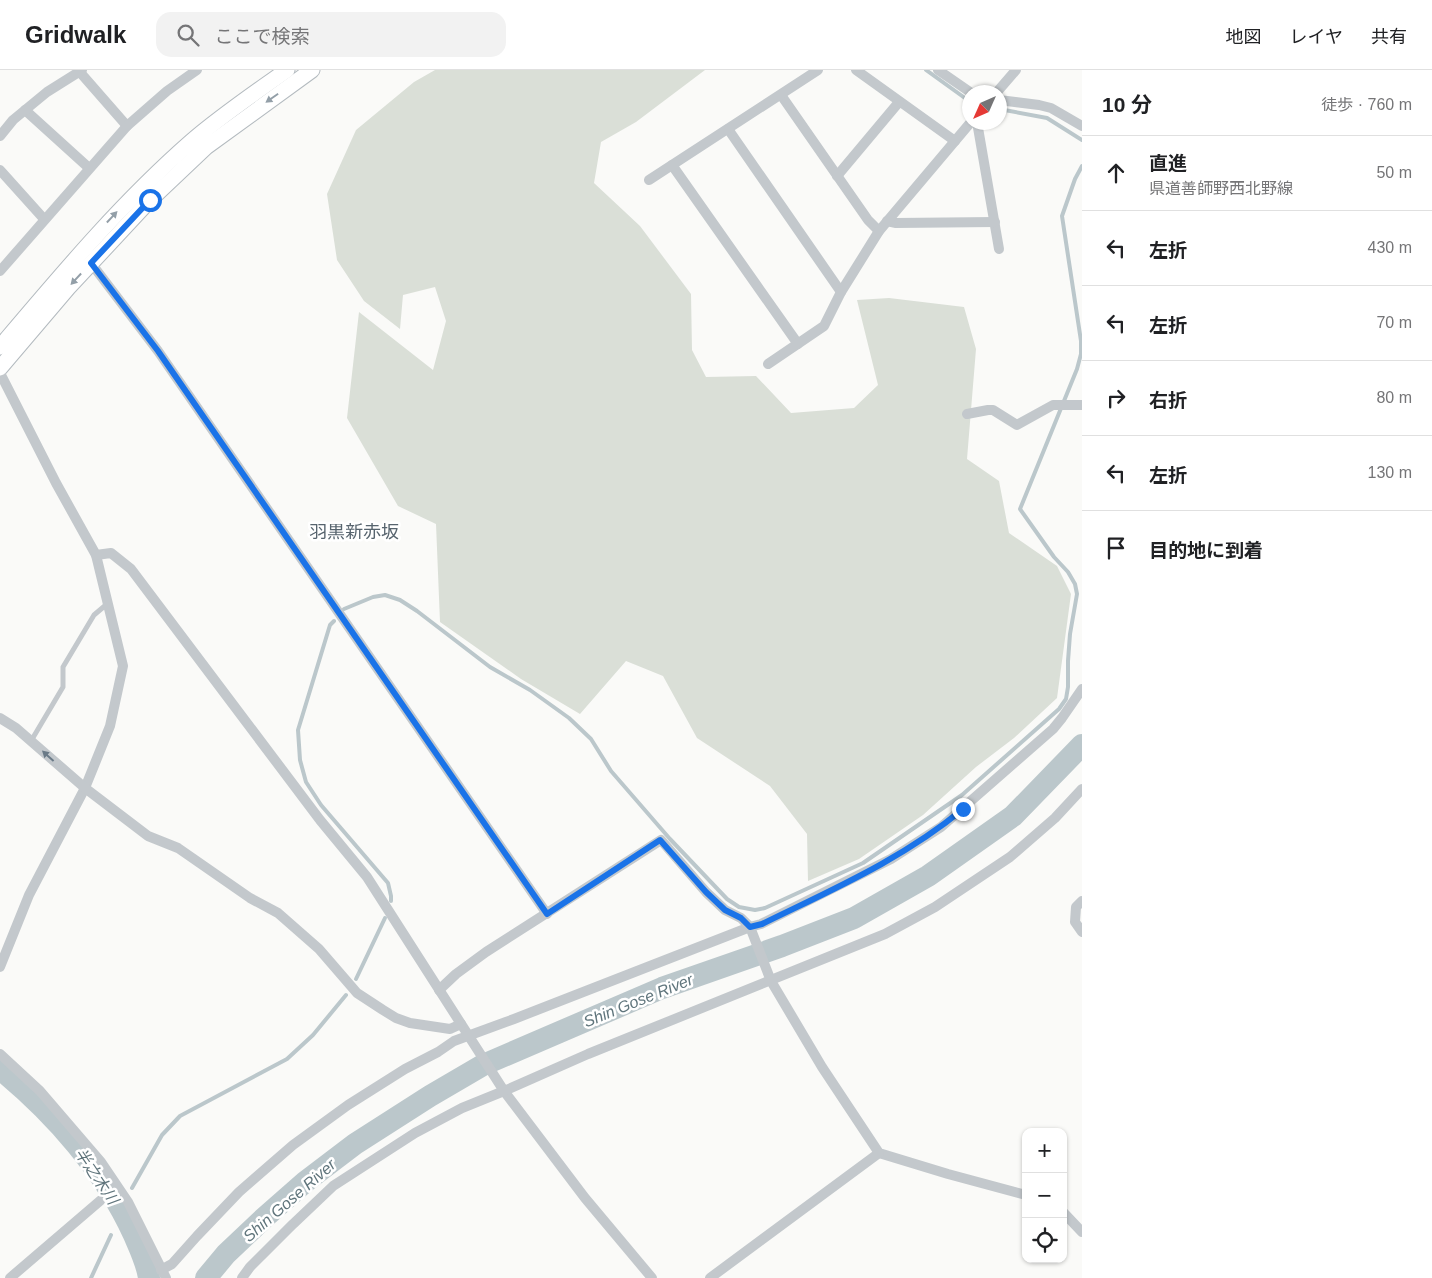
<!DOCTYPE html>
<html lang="ja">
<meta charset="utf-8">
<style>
body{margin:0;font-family:Helvetica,"Noto Sans JP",sans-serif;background:#f2f2f2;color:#202124}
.controls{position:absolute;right:15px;bottom:15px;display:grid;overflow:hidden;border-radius:10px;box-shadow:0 1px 4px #0004}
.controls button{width:45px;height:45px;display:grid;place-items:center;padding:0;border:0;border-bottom:1px solid #e0e0e0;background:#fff;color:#202124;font:25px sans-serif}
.compass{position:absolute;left:962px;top:15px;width:45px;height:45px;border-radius:50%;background:#fff;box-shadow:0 1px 4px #0004;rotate:225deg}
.stop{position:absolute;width:15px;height:15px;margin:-11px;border:4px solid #1a73e8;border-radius:50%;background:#fff}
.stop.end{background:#1a73e8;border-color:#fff;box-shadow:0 1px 5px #0008}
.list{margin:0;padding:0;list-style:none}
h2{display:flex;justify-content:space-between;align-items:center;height:65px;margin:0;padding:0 20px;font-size:21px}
h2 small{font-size:16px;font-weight:400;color:#757577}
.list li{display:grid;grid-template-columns:32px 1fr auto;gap:15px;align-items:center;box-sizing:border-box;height:75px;padding:0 20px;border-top:1px solid #e0e0e0}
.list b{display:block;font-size:19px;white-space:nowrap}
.list p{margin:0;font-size:16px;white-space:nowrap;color:#757577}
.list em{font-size:16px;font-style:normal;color:#757577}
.icon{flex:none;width:28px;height:28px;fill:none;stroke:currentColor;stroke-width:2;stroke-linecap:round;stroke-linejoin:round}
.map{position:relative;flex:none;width:1082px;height:1208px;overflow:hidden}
header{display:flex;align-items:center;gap:30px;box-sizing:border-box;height:70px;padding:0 25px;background:#fff;border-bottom:1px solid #e0e0e0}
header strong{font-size:24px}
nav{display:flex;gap:28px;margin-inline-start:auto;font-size:18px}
.search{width:350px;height:45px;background:#f2f2f2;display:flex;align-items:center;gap:12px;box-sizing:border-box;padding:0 18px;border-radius:15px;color:#757577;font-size:19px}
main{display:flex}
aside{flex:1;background:#fff}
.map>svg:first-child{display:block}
</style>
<header>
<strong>Gridwalk</strong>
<div class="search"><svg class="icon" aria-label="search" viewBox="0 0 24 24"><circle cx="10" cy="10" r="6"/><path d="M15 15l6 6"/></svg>ここで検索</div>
<nav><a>地図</a><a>レイヤ</a><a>共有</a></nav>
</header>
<main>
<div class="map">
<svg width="1082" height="1208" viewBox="0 0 1082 1208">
<rect width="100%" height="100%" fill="#fafaf8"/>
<polygon fill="#dadfd7" points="435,0 705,0 636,52 601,72 594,113 640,156 691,224 692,280 706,307 756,306 791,343 854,338 878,315 857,230 889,228 964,237 976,279 967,389 999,411 1009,463 1057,496 1071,524 1057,628 1014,668 976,697 923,745 859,789 808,811 807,764 770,716 697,668 663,606 626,591 580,644 521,609 440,552 436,454 398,436 347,348 359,242 433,300 446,251 435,217 403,225 400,259 364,231 337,190 327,124 356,60 414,12"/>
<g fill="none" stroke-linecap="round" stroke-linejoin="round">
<g stroke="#bbc7cb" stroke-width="4">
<polyline points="926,0 969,31"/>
<polyline points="999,39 1047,48 1082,70"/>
<polyline points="344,539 373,527 385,525 400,530 417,541 490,597 530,620 569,648 591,669 611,701 670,769 727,829 739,837 755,840 765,838 863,793 962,725 1059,639 1066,629 1068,617 1068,591 1070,564 1077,524 1075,514 1068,502 1054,487 1020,439 1077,299 1081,284 1081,271 1062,146 1075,109 1082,96"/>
<polyline points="334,551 330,555 298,660 300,690 306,712 321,735 388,813 391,826 391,831"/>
<polyline points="356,909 385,848"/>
<polyline points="132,1118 162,1065 180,1046 287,989 313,965 346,925"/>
<polyline points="91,1208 111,1165"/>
</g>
<g stroke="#bbc7cb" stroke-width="22">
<path d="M0 999C54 1043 105 1101 134 1165 140 1179 147 1193 149 1208"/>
<polyline points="206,1208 226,1184 264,1148 305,1112 355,1074 430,1026 483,995 662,918 782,876 854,848 928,806 1013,746 1082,675"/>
</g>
<defs>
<g id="secondary">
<path d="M0 277C61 205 121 133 192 71 222 45 255 23 287 0"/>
<polyline points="0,298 68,218 150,130 206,77 312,0"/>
</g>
</defs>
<use href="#secondary" stroke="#b3babf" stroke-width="17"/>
<polyline stroke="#c3c8cc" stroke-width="5" points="31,671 63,617 63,597 94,545 107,534"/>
<g stroke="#c3c8cc" stroke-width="10">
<polyline points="78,0 127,56"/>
<polyline points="856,0 955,71"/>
<polyline points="938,0 970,22"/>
<polyline points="997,22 1016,0"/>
<polyline points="781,25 868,150 879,161"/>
<polyline points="999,30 1039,35 1051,38 1082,56"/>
<polyline points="25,40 89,98"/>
<polyline points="977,52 999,179"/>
<polyline points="728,59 841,222"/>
<polyline points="0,66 13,50 47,22 82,0"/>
<polyline points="672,95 798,274"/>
<polyline points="0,100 44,149"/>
<polyline points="837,106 899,32"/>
<polyline points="649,110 818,0"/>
<polyline points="887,151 896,153 995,152"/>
<polyline points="91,193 158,281 547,844"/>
<polyline points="0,201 127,56 167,21 197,0"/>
<polyline points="768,294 824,256 841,222 879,161 971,52"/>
<polyline points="0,303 56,413 96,485 123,596 110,656 85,718 29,825 0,897"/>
<polyline points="967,344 988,340 993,340 1017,355 1053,335 1082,335"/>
<polyline points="96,485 111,483 131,499 320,750 367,807 504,1021 585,1128 652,1208"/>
<polyline points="0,648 16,658 85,718 148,766 178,778 250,828 278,843 319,879 357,923 383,940 396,948 410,953 450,959 461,954"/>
<polyline points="1082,831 1076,837 1075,852 1082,862"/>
<polyline points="439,920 456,904 486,882 661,770 706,822 725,840 741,848 750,857 771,911 822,997 879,1083 948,1104 1026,1125"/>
<polyline points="0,984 40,1021 101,1092 128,1132 166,1208"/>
<polyline points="1063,1142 1082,1162"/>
<polyline points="161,1200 172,1194 197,1166 239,1122 293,1075 348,1035 405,999 438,982 454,971 514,949 750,857 761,854 891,789 941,757 1053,659 1062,648 1082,619"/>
<polyline points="10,1208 101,1130"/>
<polyline points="242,1208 250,1197 293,1154 333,1116 415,1063 462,1038 504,1021 588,984 885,864 935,837 1010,787 1055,748 1082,719"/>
<polyline points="710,1208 879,1083"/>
</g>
<use href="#secondary" stroke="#fff" stroke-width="15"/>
</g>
<defs><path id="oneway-solid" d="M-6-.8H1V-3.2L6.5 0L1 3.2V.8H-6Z" transform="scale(1.25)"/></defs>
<g fill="#939fa8">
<use href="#oneway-solid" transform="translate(272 28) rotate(145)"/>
<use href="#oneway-solid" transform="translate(112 147) rotate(-47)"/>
<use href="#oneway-solid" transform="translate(76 209) rotate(133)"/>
</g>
<use fill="#6a7a87" href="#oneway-solid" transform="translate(48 686) rotate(-138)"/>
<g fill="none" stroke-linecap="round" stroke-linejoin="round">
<path stroke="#1a73e8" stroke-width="6" d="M150 130 91 193 158 281 547 844 660 770 706 822 725 840 741 848 750 857 762 854C831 820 903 789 963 739"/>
</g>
<g text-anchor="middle" stroke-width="5" stroke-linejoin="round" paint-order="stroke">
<g font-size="16" font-style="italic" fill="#60757c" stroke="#fff">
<text transform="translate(638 930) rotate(-22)" y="6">Shin Gose River</text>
<text transform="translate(97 1106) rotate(56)" y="6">半之木川</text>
<text transform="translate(289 1130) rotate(-41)" y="6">Shin Gose River</text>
</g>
<g font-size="18" fill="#57646e" stroke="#fff">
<text x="354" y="468">羽黒新赤坂</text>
</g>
</g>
</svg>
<div class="controls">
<button>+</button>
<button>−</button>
<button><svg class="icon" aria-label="locate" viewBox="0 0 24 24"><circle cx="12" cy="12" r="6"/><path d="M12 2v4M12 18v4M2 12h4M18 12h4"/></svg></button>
</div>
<svg class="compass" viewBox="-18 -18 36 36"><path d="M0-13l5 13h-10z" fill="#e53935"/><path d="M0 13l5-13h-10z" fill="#757577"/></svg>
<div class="stop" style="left:150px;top:130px"></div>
<div class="stop end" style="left:963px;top:739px"></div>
</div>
<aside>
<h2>10 分<small>徒歩 · 760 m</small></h2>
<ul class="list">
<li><svg class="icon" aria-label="ahead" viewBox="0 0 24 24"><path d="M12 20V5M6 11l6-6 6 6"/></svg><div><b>直進</b><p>県道善師野西北野線</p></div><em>50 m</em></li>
<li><svg class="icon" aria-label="left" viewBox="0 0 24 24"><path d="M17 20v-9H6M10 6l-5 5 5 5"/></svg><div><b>左折</b></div><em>430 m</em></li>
<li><svg class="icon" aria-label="left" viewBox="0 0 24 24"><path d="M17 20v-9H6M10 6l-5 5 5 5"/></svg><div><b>左折</b></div><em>70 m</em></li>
<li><svg class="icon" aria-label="right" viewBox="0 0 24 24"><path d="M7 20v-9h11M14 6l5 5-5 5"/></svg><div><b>右折</b></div><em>80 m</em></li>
<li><svg class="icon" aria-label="left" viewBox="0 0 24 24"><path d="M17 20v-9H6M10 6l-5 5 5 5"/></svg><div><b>左折</b></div><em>130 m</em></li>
<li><svg class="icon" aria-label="arrive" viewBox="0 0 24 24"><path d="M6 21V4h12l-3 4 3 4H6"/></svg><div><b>目的地に到着</b></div></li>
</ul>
</aside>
</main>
